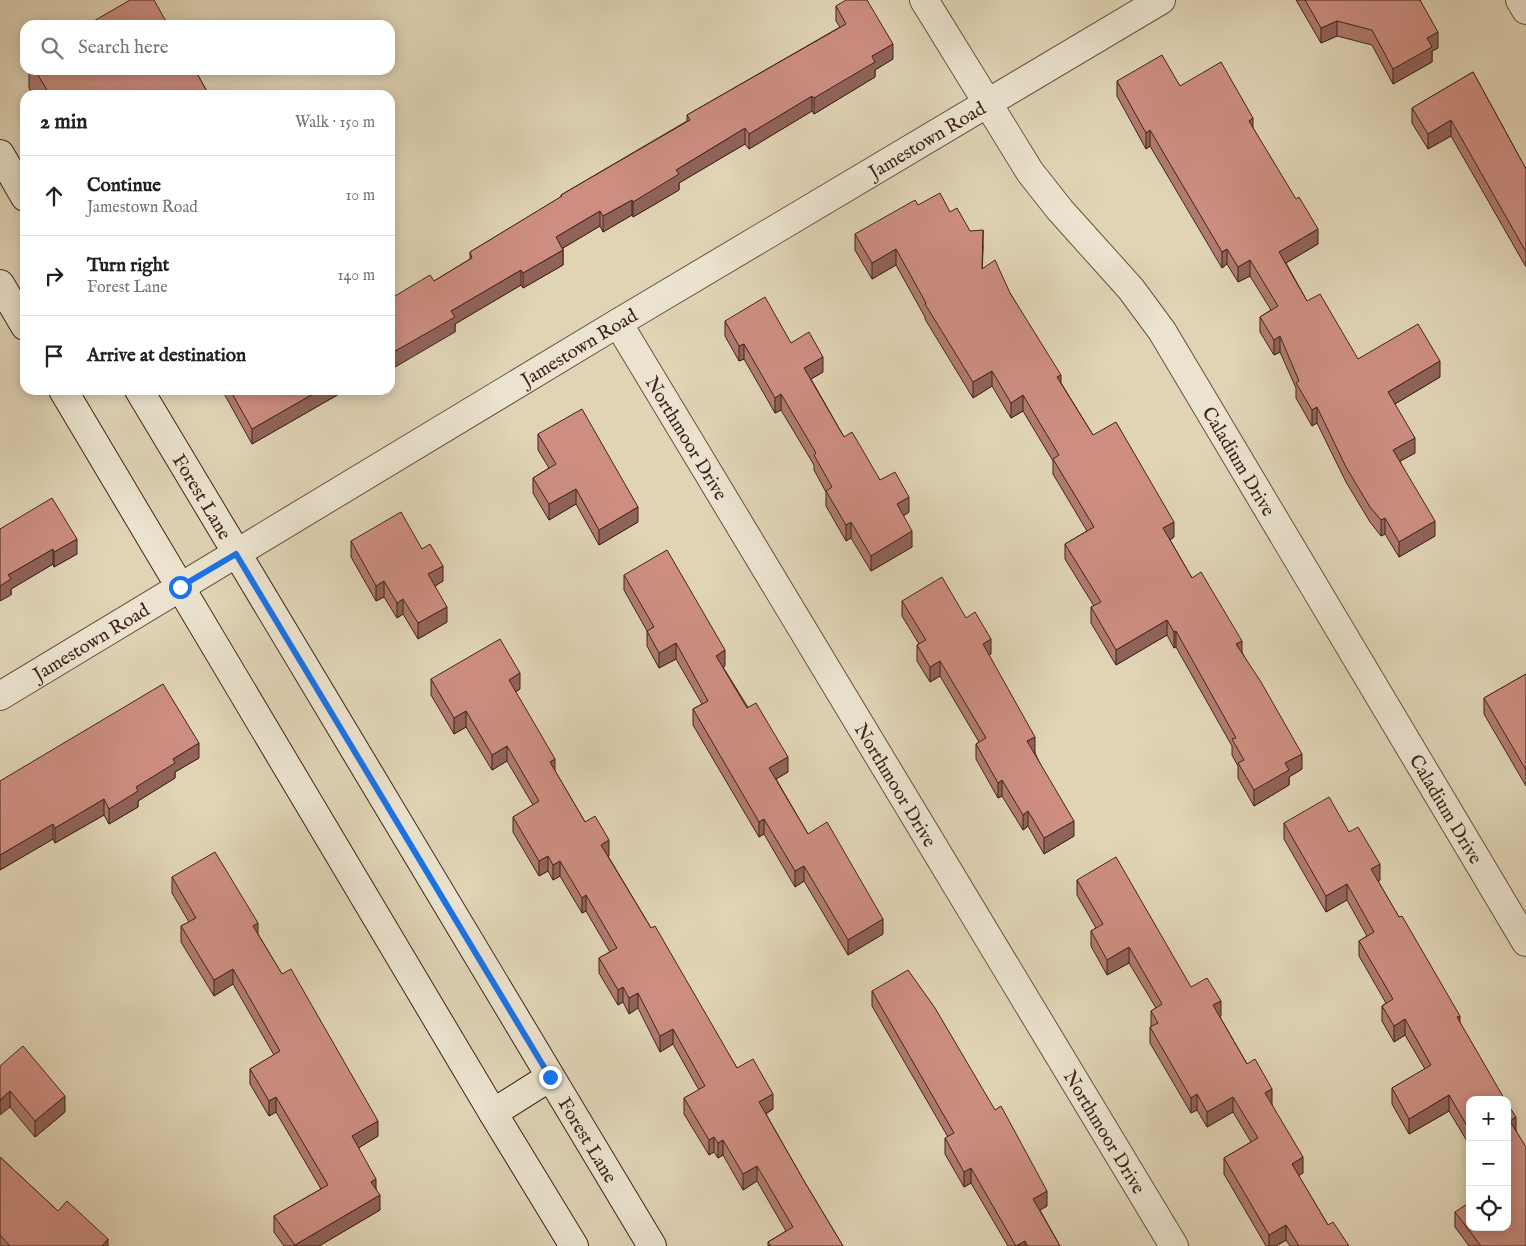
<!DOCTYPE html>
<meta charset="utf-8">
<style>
body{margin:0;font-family:"IM FELL English",serif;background:#f2f2f2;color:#202124}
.controls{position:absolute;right:15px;bottom:15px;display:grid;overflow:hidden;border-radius:10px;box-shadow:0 2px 12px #0003}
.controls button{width:45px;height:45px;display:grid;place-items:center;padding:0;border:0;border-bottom:1px solid #e0e0e0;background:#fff;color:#202124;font:25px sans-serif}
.stop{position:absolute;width:15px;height:15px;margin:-11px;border:4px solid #1a73e8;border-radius:50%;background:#fff}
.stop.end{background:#1a73e8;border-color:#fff;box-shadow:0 1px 5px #0008}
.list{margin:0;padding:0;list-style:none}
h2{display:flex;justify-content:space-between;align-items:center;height:65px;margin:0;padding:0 20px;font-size:21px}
h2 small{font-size:16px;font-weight:400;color:#757577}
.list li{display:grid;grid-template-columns:32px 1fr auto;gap:15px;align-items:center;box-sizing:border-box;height:80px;padding:0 20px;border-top:1px solid #e0e0e0}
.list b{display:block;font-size:19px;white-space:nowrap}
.list p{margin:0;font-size:16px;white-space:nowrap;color:#757577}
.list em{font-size:16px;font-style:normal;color:#757577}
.icon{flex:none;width:28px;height:28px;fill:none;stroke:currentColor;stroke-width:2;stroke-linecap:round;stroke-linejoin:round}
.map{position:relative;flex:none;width:1526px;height:1246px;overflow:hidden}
.search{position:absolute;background:#fff;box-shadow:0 2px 12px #0003;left:20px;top:20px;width:375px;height:55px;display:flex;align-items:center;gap:12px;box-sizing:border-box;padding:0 18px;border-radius:15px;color:#757577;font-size:19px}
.panel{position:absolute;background:#fff;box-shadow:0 2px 12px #0003;left:20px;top:90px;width:375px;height:305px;border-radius:15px}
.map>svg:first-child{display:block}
</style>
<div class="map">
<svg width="1526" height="1246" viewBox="0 0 1526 1246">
<rect width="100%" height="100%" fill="#e0d4b5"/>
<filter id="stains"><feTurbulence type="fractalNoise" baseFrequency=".004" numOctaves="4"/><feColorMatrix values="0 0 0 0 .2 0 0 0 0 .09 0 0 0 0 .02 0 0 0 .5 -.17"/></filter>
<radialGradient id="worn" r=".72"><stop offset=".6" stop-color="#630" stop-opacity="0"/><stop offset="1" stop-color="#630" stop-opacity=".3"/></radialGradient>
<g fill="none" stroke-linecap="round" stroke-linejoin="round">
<defs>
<g id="minor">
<path id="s1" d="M924 0 1030 172 1060 210 1131 289 1162 331 1526 942"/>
<polyline points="1520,0 1526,10"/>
<path id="s2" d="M618 323 1174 1246"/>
<path id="s3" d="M0 696 618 323 1161 0"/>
</g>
<g id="secondary">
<polyline points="0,154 25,197"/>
<polyline points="0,284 25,326"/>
<polyline points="63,390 493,1113 574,1246"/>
<path id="s4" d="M139 390 652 1246"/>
<polyline points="493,1113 550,1077"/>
</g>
</defs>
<use href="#minor" stroke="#695040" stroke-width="30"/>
<use href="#secondary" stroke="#412419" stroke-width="30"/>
<use href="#minor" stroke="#ebe3cf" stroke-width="28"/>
<use href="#secondary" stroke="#ebe3cf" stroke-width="28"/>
</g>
<g fill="#b07a6f" stroke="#412419">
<polygon points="1296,0 1420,0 1438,48 1432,51 1432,62 1393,84 1372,45 1337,36 1321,43"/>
<polygon points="836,6 893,59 875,70 875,77 814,114 812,111 749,149 745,144 679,183 679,190 633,217 632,215 603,232 600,226 563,248 563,265 523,288 521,285 455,324 455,332 434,281 470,259 470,252 561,197 561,195 687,121 687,115 840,27 836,21"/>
<polygon points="29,70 195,70 209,95 33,95 29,88"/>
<polygon points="1473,72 1526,169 1526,267 1451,136 1428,149 1412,123 1412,108"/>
<polygon points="1117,81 1180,86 1253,128 1318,244 1286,263 1307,301 1358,359 1440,377 1395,404 1415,453 1400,461 1435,536 1399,557 1385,534 1381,536 1370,522 1346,482 1317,423 1312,426 1296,398 1296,388 1280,352 1274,355 1260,332 1260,317 1271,310 1250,276 1238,282 1227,264 1222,268 1150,146 1146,149 1117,96"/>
<polygon points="918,205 950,212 970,231 983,246 982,268 1010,293 1061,383 1093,435 1174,537 1170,540 1192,578 1242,652 1302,769 1289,777 1289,785 1254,806 1238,778 1238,766 1232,755 1232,746 1176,647 1174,648 1167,635 1116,665 1091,623 1091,607 1094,606 1065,559 1065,544 1087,531 1053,474 1053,461 1023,411 1011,418 992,386 973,398 925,319 925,317 896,265 872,279 855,250 855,234"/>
<polygon points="725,321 791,343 823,372 811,379 844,437 880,480 909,512 903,516 912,547 871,571 851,538 846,541 826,506 826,492 814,470 814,465 781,410 775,413 744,359 739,361 725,336"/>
<polygon points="222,390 346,390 252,444"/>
<polygon points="538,434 638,522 599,545 576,504 549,520 533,493 533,478 549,468 538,450"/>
<polygon points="0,529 77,554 54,567 53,564 11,589 11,595"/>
<polygon points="351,541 422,549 443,581 435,586 447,622 418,639 403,614 397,618 384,597 376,601 351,557"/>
<polygon points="624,575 725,666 723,667 788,772 776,779 808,834 883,934 848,955 804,881 795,887 764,834 759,837 693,725 693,709 702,704 676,659 659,668 647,646 647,631 624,590"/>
<polygon points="902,601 966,618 991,654 989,655 1074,836 1044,854 1028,826 1023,830 1002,796 998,798 976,759 976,744 979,742 940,676 930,682 917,661 917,645 919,644 902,616"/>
<polygon points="1526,674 1526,786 1484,714 1484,698"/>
<polygon points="431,679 520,689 515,692 555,771 585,822 609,856 608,856 651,928 737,1068 773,1109 766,1114 804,1181 843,1246 768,1246 768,1242 786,1231 757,1181 743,1190 723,1155 718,1158 714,1152 709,1155 684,1114 684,1098 699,1090 673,1044 660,1052 638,1008 629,1014 623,1002 618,1005 599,973 599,958 610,952 586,911 582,913 560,876 553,880 548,871 539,876 513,832 513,817 533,805 507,761 492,770 466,727 454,734 431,695"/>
<polygon points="199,758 175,772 175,778 138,801 138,807 109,824 104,815 55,843 53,839 0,870 0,781"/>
<polygon points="1284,823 1349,832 1380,880 1378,881 1460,1023 1470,1100 1470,1146 1449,1111 1409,1134 1392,1104 1392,1088 1425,1069 1405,1035 1394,1042 1382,1021 1382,1006 1386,1003 1359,956 1359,941 1367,936 1347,900 1326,912 1284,839"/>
<polygon points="172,877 258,934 378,1136 358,1148 376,1189 380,1210 319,1246 284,1246 274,1232 274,1216 321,1189 276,1112 269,1116 250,1084 250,1069 274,1055 233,984 214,996 181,942 181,926 189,922 172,893"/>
<polygon points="1077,880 1221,1016 1220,1017 1247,1064 1272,1105 1303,1173 1298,1175 1328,1225 1349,1246 1290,1246 1286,1240 1276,1246 1266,1246 1224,1174 1224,1158 1251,1142 1233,1112 1207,1127 1197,1110 1191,1113 1150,1043 1150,1027 1151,1027 1151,1011 1156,1008 1129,963 1107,975 1091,946 1091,931 1096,928 1077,895"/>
<polygon points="872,991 1047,1206 1040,1210 1060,1246 1008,1246 971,1183 964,1187 945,1154 945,1138 948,1137 872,1006"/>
<polygon points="0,1066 65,1112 35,1137 10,1107"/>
<polygon points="1516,1130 1526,1246 1469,1246 1455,1227 1455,1212 1507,1227"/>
<polygon points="0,1157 58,1211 108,1246 0,1246"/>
</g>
<g fill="#90635a" stroke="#412419">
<polygon points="1337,21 1337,36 1321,43 1321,28"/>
<polygon points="1438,32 1438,48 1432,51 1432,62 1393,84 1393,69 1427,38"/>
<polygon points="893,44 893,59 875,70 875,77 814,114 814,98 872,56"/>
<polygon points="812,96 812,111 749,149 749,134"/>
<polygon points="1253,118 1253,134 1249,121"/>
<polygon points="1451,120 1451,136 1428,149 1428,134"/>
<polygon points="745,128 745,144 679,183 679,190 633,217 633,202 676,170"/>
<polygon points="1150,130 1150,146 1146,149 1146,133"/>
<polygon points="632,200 632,215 603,232 603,216"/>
<polygon points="600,211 600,226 556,252 556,237"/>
<polygon points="1318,229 1318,244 1279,267 1279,252"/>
<polygon points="983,230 983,246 982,284 982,269"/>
<polygon points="896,249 896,265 872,279 872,263"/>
<polygon points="1227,249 1227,264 1222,268 1222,252"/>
<polygon points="563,250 563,265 523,288 523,273"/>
<polygon points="1250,260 1250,276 1238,282 1238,267"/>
<polygon points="521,270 521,285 455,324 455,332 390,370 390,354 451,311"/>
<polygon points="1280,336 1280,352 1274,355 1274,340"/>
<polygon points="744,344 744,359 739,361 739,346"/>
<polygon points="823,357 823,372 804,383 804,368"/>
<polygon points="1440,361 1440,377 1388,408 1388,392"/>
<polygon points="992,371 992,386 973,398 973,382"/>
<polygon points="1061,375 1061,391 1057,377"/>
<polygon points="320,390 346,390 252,444 252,429"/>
<polygon points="781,394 781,410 775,413 775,398"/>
<polygon points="1023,395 1023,411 1011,418 1011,403"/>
<polygon points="1317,407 1317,423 1312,426 1312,410"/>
<polygon points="1415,438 1415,453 1393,465 1393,450"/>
<polygon points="576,489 576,504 549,520 549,504"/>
<polygon points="909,497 909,512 897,520 897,504"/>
<polygon points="638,507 638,522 599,545 599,530"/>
<polygon points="1385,518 1385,534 1381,536 1381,520"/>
<polygon points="1435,521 1435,536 1399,557 1399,542"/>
<polygon points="851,522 851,538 846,541 846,525"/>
<polygon points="1174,522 1174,537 1163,544 1163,528"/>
<polygon points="912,531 912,547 871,571 871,556"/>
<polygon points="77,539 77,554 54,567 54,552"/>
<polygon points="53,549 53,564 11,589 11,595 0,601 0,586 8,575"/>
<polygon points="443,566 443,581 428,590 428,574"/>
<polygon points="384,581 384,597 376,601 376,586"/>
<polygon points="403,599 403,614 397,618 397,603"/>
<polygon points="447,607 447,622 418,639 418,623"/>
<polygon points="1167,620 1167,635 1116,665 1116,650"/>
<polygon points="1176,631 1176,647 1174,648 1174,632"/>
<polygon points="991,639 991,654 983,659 983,644"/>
<polygon points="1242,641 1242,656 1236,644"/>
<polygon points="676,643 676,659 659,668 659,653"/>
<polygon points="725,650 725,666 716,671 716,656"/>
<polygon points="940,661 940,676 930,682 930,667"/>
<polygon points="520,673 520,689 509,696 509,680"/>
<polygon points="466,711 466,727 454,734 454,718"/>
<polygon points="1035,737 1035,753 1027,756 1027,741"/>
<polygon points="199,743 199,758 175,772 175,778 138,801 138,807 109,824 109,809 136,787 173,759"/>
<polygon points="507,746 507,761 492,770 492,755"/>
<polygon points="1302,754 1302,769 1289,777 1289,785 1254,806 1254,790 1285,763"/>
<polygon points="788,757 788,772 769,783 769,768"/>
<polygon points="555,759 555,775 550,762"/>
<polygon points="1002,780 1002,796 998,798 998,783"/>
<polygon points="104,799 104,815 55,843 55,828"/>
<polygon points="1028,811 1028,826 1023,830 1023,815"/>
<polygon points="764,819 764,834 759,837 759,822"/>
<polygon points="1074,821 1074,836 1044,854 1044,838"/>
<polygon points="53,824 53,839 0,870 0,855"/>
<polygon points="609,840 609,856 601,861 601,845"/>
<polygon points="548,856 548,871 539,876 539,861"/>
<polygon points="560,861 560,876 553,880 553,865"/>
<polygon points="1380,864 1380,880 1371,885 1371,869"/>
<polygon points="804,866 804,881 795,887 795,871"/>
<polygon points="1347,884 1347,900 1326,912 1326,896"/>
<polygon points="586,895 586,911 582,913 582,898"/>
<polygon points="883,919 883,934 848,955 848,940"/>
<polygon points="258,923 258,938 253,926"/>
<polygon points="1129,947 1129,963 1107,975 1107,960"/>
<polygon points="233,969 233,984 214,996 214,980"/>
<polygon points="623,987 623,1002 618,1005 618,990"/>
<polygon points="638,993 638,1008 629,1014 629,998"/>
<polygon points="1221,1001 1221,1016 1213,1021 1213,1005"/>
<polygon points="1460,1016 1460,1031 1457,1017"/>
<polygon points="1405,1019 1405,1035 1394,1042 1394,1026"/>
<polygon points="673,1029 673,1044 660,1052 660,1036"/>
<polygon points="1272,1089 1272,1105 1265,1109 1265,1093"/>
<polygon points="10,1091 10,1107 0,1115 0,1100"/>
<polygon points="773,1094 773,1109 759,1117 759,1102"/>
<polygon points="1197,1094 1197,1110 1191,1113 1191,1098"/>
<polygon points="1449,1095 1449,1111 1409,1134 1409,1119"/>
<polygon points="65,1096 65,1112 35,1137 35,1121"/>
<polygon points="276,1097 276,1112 269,1116 269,1101"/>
<polygon points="1233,1097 1233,1112 1207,1127 1207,1112"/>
<polygon points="1516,1117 1516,1133 1510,1121"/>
<polygon points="378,1121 378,1136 352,1152 352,1136"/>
<polygon points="714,1137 714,1152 709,1155 709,1140"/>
<polygon points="723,1140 723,1155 718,1158 718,1143"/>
<polygon points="1303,1157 1303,1173 1292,1180 1292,1164"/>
<polygon points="757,1166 757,1181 743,1190 743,1174"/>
<polygon points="971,1168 971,1183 964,1187 964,1172"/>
<polygon points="376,1179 376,1194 371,1182"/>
<polygon points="1047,1191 1047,1206 1033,1214 1033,1199"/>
<polygon points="380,1195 380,1210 319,1246 295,1246 295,1245"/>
<polygon points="1286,1225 1286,1240 1276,1246 1269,1246 1269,1235"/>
<polygon points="108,1239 108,1246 102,1246"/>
<polygon points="1025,1241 1025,1246 1017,1246"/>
</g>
<g fill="#cd8e81" stroke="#412419">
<polygon points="130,0 154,0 168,25 87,25"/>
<polygon points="846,0 867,0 893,44 872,56 875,62 814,98 812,96 749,134 745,128 676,170 679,174 633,202 632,200 603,216 600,211 556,237 563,250 523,273 521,270 451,311 455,317 390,354 390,299 430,275 434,281 472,258 470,252 562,196 561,195 690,120 687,115 846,24 836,6"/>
<polygon points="1305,0 1420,0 1438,32 1427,38 1432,47 1393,69 1372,30 1337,21 1321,28"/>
<polygon points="1162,55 1180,86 1221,62 1253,118 1249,121 1296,199 1299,197 1318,229 1279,252 1307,301 1320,294 1358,359 1418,324 1440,361 1388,392 1415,438 1393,450 1435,521 1399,542 1385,518 1381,520 1370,507 1346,467 1317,407 1312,410 1296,383 1299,381 1280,336 1274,340 1260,317 1278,306 1250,260 1238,267 1227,249 1222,252 1150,130 1146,133 1117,81"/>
<polygon points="35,70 195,70 209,95 50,95"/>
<polygon points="1473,72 1526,169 1526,252 1451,120 1428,134 1412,108"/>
<polygon points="940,193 950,212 957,208 970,231 983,230 982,269 995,260 1010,293 1061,375 1057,377 1093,435 1116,422 1174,522 1163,528 1192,578 1201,572 1242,641 1236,644 1261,682 1302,754 1285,763 1289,770 1254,790 1238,763 1244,760 1232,739 1236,738 1176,631 1174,632 1167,620 1116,650 1091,607 1101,602 1065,544 1094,527 1053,459 1059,455 1023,395 1011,403 992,371 973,382 925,304 926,303 896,249 872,263 855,234 915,200 918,205"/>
<polygon points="765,297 791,343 809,332 823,357 804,368 844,437 852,432 880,480 895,472 909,497 897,504 912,531 871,556 851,522 846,525 826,491 832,487 814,455 816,453 781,394 775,398 744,344 739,346 725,321"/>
<polygon points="230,390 320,390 252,429"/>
<polygon points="582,409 638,507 599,530 576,489 549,504 533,478 556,464 538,434"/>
<polygon points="52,498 77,539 54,552 53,549 8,575 11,579 0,586 0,529"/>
<polygon points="401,512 422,549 430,544 443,566 428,574 447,607 418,623 403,599 397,603 384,581 376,586 351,541"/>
<polygon points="667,550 725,650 716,656 747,708 756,703 788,757 769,768 808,834 827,822 883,919 848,940 804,866 795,871 764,819 759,822 693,709 708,701 676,643 659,653 647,631 654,627 624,575"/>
<polygon points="942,577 966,618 975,612 991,639 983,644 1035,737 1027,741 1074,821 1044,838 1028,811 1023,815 1002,780 998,783 976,744 986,738 940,661 930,667 917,645 926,640 902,601"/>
<polygon points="500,639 520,673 509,680 555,759 550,762 585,822 595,816 609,840 601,845 651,928 655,926 737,1068 753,1059 773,1094 759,1102 804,1181 843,1246 771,1246 768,1242 793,1227 757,1166 743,1174 723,1140 718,1143 714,1137 709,1140 684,1098 705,1086 673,1029 660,1036 638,993 629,998 623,987 618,990 599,958 617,948 586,895 582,898 560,861 553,865 548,856 539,861 513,817 539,801 507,746 492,755 466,711 454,718 431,679"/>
<polygon points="1526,674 1526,770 1484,698"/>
<polygon points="163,684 199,743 173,759 175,763 136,787 138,791 109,809 104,799 55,828 53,824 0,855 0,781"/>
<polygon points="1329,797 1349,832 1358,827 1380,864 1371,869 1399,917 1402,916 1460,1016 1457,1017 1505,1100 1470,1100 1470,1131 1449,1095 1409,1119 1392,1088 1431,1065 1405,1019 1394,1026 1382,1006 1393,999 1359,941 1374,932 1347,884 1326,896 1284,823"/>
<polygon points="215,852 258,923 253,926 282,974 291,969 378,1121 352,1136 376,1179 371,1182 380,1195 295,1245 274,1216 328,1185 276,1097 269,1101 250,1069 280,1051 233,969 214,980 181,926 196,918 172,877"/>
<polygon points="1116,857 1191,987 1207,978 1221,1001 1213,1005 1247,1064 1255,1059 1272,1089 1265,1093 1303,1157 1292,1164 1328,1225 1333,1222 1349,1246 1299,1246 1286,1225 1269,1235 1224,1158 1258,1138 1233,1097 1207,1112 1197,1094 1191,1098 1150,1027 1158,1023 1151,1011 1162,1004 1129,947 1107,960 1091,931 1103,924 1077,880"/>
<polygon points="908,970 935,1008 995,1110 1001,1106 1047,1191 1033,1199 1060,1246 1028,1246 1025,1241 1016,1246 971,1168 964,1172 945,1138 954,1133 872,991"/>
<polygon points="23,1046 65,1096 35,1121 10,1091 0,1100 0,1066"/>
<polygon points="1507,1103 1516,1117 1510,1121 1526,1147 1526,1246 1481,1246 1455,1212 1470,1202 1470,1227 1507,1227"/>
<polygon points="0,1157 58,1211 67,1201 108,1239 102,1246 10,1246 0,1235"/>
</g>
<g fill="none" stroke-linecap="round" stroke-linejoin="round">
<polyline stroke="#1a73e8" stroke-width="6" points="180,587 236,554 550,1077"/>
</g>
<g text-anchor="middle" stroke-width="4" stroke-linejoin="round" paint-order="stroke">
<g font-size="19" fill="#412419" stroke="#ebe3cf">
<text dy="7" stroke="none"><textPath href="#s3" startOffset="1081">Jamestown Road</textPath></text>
<text dy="7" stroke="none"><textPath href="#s3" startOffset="676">Jamestown Road</textPath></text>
<text dy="7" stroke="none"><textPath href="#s2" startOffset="134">Northmoor Drive</textPath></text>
<text dy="7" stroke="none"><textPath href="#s1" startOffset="560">Caladium Drive</textPath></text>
<text dy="7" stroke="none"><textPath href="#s4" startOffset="124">Forest Lane</textPath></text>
<text dy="7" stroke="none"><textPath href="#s3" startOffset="106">Jamestown Road</textPath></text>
<text dy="7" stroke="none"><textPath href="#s2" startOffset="539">Northmoor Drive</textPath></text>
<text dy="7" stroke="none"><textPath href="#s1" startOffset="965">Caladium Drive</textPath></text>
<text dy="7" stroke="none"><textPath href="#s2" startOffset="944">Northmoor Drive</textPath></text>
<text dy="7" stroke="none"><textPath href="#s4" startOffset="874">Forest Lane</textPath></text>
</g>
</g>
<rect width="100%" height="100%" filter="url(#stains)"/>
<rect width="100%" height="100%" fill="url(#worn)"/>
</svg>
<div class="controls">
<button>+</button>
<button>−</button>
<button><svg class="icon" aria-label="locate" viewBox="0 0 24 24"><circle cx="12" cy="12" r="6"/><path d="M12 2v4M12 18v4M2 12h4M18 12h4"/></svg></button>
</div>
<div class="stop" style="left:180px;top:587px"></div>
<div class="stop end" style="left:550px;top:1077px"></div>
<div class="search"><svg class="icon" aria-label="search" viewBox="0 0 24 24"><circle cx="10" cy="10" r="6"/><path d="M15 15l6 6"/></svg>Search here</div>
<section class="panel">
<h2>2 min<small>Walk · 150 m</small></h2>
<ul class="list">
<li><svg class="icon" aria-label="ahead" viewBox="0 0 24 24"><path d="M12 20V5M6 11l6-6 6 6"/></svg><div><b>Continue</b><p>Jamestown Road</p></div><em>10 m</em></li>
<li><svg class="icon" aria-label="right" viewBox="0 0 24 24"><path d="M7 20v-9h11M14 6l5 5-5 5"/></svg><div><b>Turn right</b><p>Forest Lane</p></div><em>140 m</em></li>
<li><svg class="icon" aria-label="arrive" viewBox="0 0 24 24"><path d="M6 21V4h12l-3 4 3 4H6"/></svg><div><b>Arrive at destination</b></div></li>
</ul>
</section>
</div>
